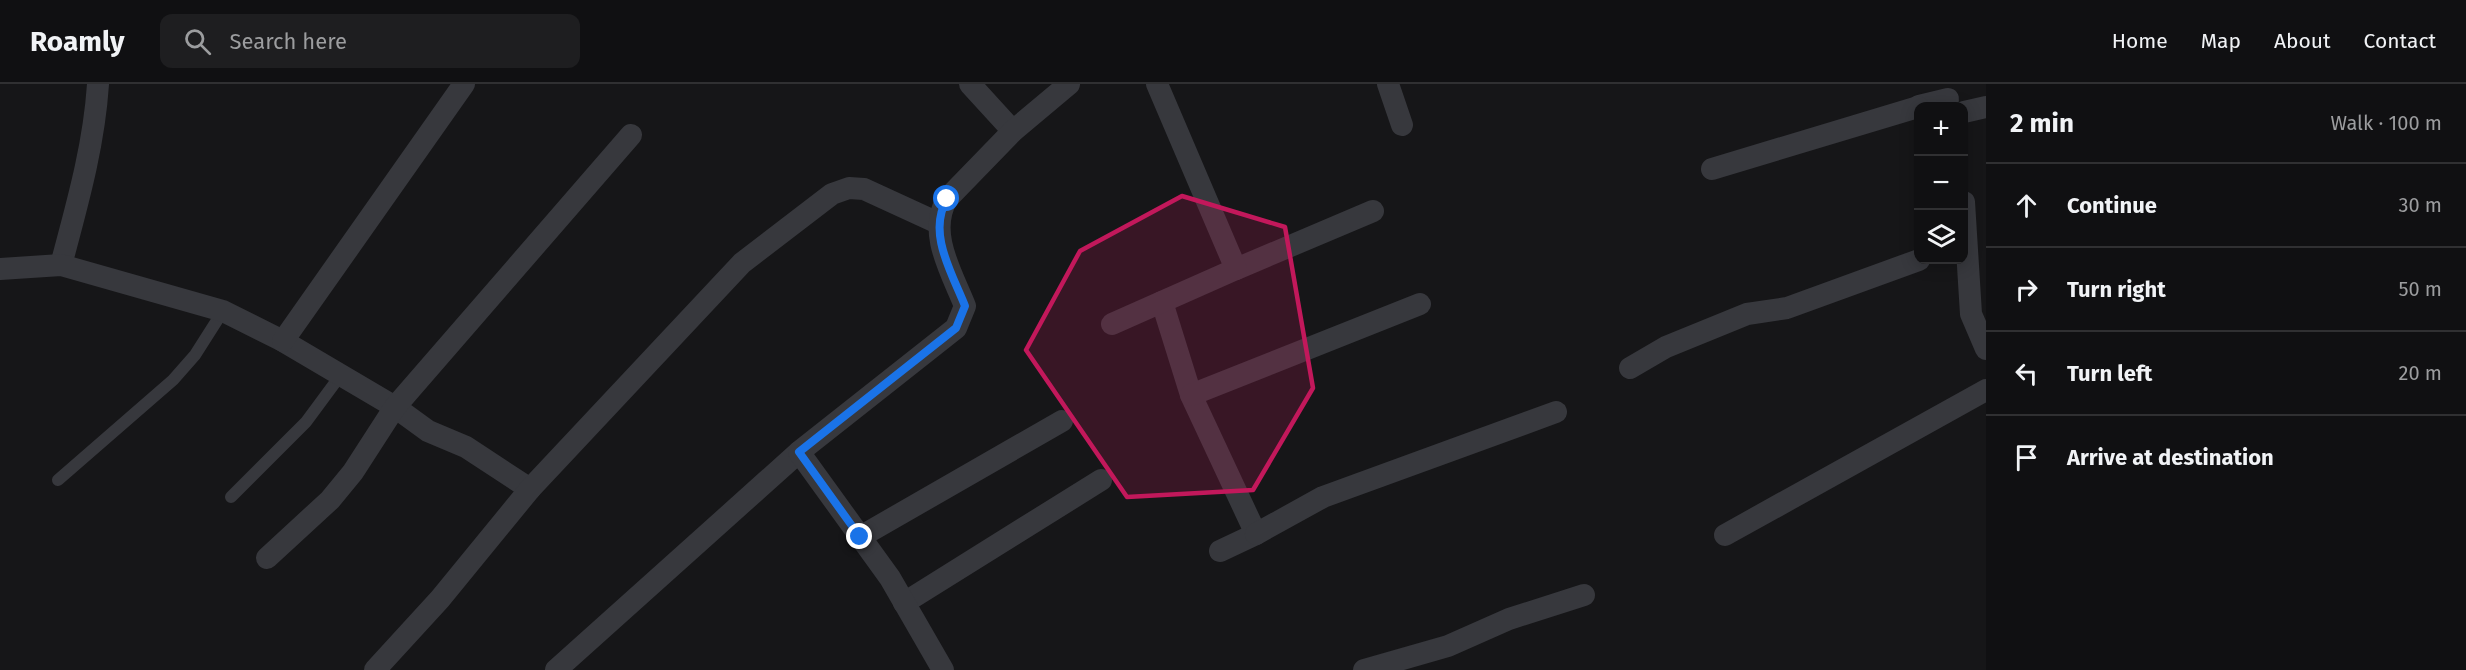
<!DOCTYPE html>
<meta charset="utf-8">
<style>
body{margin:0;font-family:"Fira Sans",sans-serif;background:#1e1e20;color:#f1f3f6}
.controls{position:absolute;right:18px;top:18px;display:grid;overflow:hidden;border-radius:12px;box-shadow:0 3px 15px #0003}
.controls button{width:54px;height:54px;display:grid;place-items:center;padding:0;border:0;border-bottom:2px solid #303032;background:#101012;color:#f1f3f6;font:30px sans-serif}
.stop{position:absolute;width:18px;height:18px;margin:-14px;border:4px solid #1a73e8;border-radius:50%;background:#fff}
.stop.end{background:#1a73e8;border-color:#fff;box-shadow:0 2px 6px #0008}
.list{margin:0;padding:0;list-style:none}
h2{display:flex;justify-content:space-between;align-items:center;height:78px;margin:0;padding:0 24px;font-size:26px}
h2 small{font-size:20px;font-weight:400;color:#9c9d9f}
.list li{display:grid;grid-template-columns:39px 1fr auto;gap:18px;align-items:center;box-sizing:border-box;height:84px;padding:0 24px;border-top:2px solid #303032}
.list b{display:block;font-size:22px;white-space:nowrap}
.list em{font-size:20px;font-style:normal;color:#9c9d9f}
.icon{flex:none;width:33px;height:33px;fill:none;stroke:currentColor;stroke-width:2;stroke-linecap:round;stroke-linejoin:round}
.map{position:relative;flex:none;width:1986px;height:586px;overflow:hidden}
header{display:flex;align-items:center;gap:36px;box-sizing:border-box;height:84px;padding:0 30px;background:#101012;border-bottom:2px solid #303032}
header strong{font-size:28px}
nav{display:flex;gap:33px;margin-inline-start:auto;font-size:21px}
.search{width:420px;height:54px;background:#1e1e20;display:flex;align-items:center;gap:15px;box-sizing:border-box;padding:0 21px;border-radius:12px;color:#9c9d9f;font-size:22px}
main{display:flex}
aside{flex:1;background:#101012}
.map>svg:first-child{display:block}
</style>
<header>
<strong>Roamly</strong>
<div class="search"><svg class="icon" aria-label="search" viewBox="0 0 24 24"><circle cx="10" cy="10" r="6"/><path d="M15 15l6 6"/></svg>Search here</div>
<nav><a>Home</a><a>Map</a><a>About</a><a>Contact</a></nav>
</header>
<main>
<div class="map">
<svg width="1986" height="586" viewBox="0 0 1986 586">
<rect width="100%" height="100%" fill="#161618"/>
<g fill="none" stroke-linecap="round" stroke-linejoin="round">
<g stroke="#37383d" stroke-width="12">
<polyline points="58,396 173,296 195,271 223,227"/>
<polyline points="231,413 306,338 340,292"/>
</g>
<g stroke="#37383d" stroke-width="22">
<polyline points="970,0 1013,47"/>
<polyline points="1388,0 1402,41"/>
<polyline points="1919,22 1948,15"/>
<polyline points="1964,28 1986,23"/>
<polyline points="1712,85 1918,23"/>
<polyline points="1964,118 1971,230 1986,265"/>
<path d="M61 181C77 121 94 62 98 0"/>
<polyline points="0,185 61,181 223,227 283,257 395,323 428,347 466,363 530,405"/>
<polyline points="1236,185 1373,127"/>
<polyline points="1162,218 1191,311 1256,450 1220,467"/>
<polyline points="1112,240 1236,185 1157,0"/>
<polyline points="283,257 464,0"/>
<polyline points="1630,284 1666,263 1747,230 1787,224 1919,176"/>
<polyline points="1191,311 1420,220"/>
<polyline points="1256,450 1323,413 1556,328"/>
<polyline points="1725,451 1986,306"/>
<polyline points="860,453 1062,337"/>
<polyline points="267,474 330,416 353,388 395,323 631,51"/>
<polyline points="904,519 1101,396"/>
<polyline points="375,586 440,515 530,405 742,179 832,110 849,104 864,105 938,139"/>
<polyline points="556,586 799,368"/>
<path d="M943 586 890 494 799 368 956 244 965 222C952 189 927 149 947 115L1013 47 1069 0"/>
<polyline points="1364,586 1448,562 1509,535 1584,511"/>
</g>
</g>
<g fill="none" stroke-linecap="round" stroke-linejoin="round">
<path stroke="#1a73e8" stroke-width="8" d="M860 453 799 368 956 244 965 222C952 189 927 149 947 115"/>
</g>
<path fill="#c2185b" fill-opacity="0.2" stroke="#c2185b" stroke-width="4.5" stroke-linejoin="round" d="M1182 112 1285 143 1313 304 1253 406 1127 413 1026 266 1080 167Z"/>
</svg>
<div class="controls">
<button>+</button>
<button>−</button>
<button><svg class="icon" aria-label="layers" viewBox="0 0 24 24"><path d="M12 4l9 5-9 5-9-5zM3 14l9 5 9-5"/></svg></button>
</div>
<div class="stop" style="left:947px;top:115px"></div>
<div class="stop end" style="left:860px;top:453px"></div>
</div>
<aside>
<h2>2 min<small>Walk · 100 m</small></h2>
<ul class="list">
<li><svg class="icon" aria-label="ahead" viewBox="0 0 24 24"><path d="M12 20V5M6 11l6-6 6 6"/></svg><div><b>Continue</b></div><em>30 m</em></li>
<li><svg class="icon" aria-label="right" viewBox="0 0 24 24"><path d="M7 20v-9h11M14 6l5 5-5 5"/></svg><div><b>Turn right</b></div><em>50 m</em></li>
<li><svg class="icon" aria-label="left" viewBox="0 0 24 24"><path d="M17 20v-9H6M10 6l-5 5 5 5"/></svg><div><b>Turn left</b></div><em>20 m</em></li>
<li><svg class="icon" aria-label="arrive" viewBox="0 0 24 24"><path d="M6 21V4h12l-3 4 3 4H6"/></svg><div><b>Arrive at destination</b></div></li>
</ul>
</aside>
</main>
